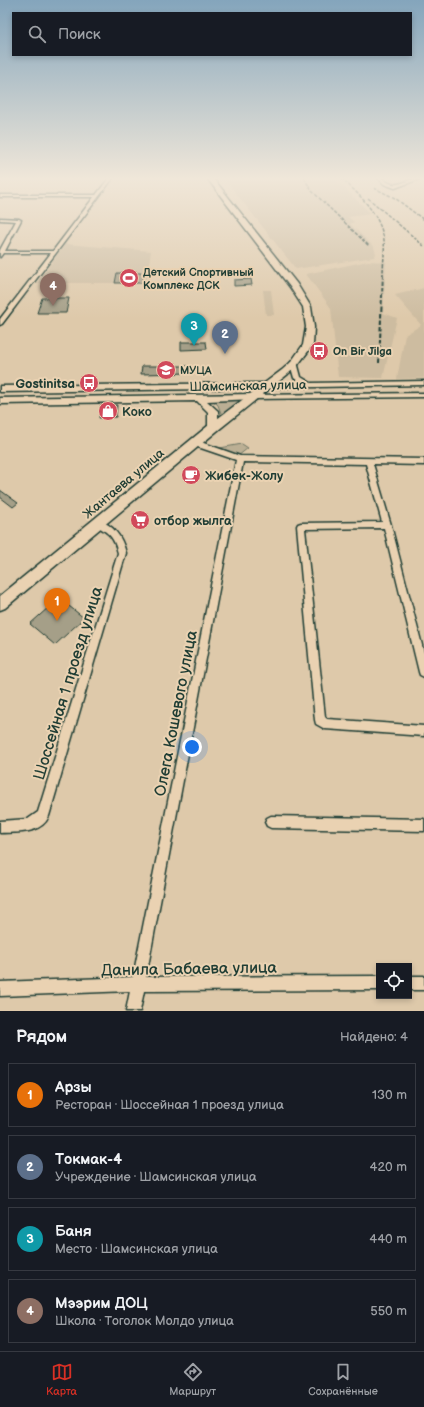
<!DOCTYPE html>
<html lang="ru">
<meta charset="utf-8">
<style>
body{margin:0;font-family:"Balsamiq Sans",sans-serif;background:#20242c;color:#f1f3f6}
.controls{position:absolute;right:12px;bottom:12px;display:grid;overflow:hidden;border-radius:0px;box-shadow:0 2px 6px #0003}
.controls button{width:36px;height:36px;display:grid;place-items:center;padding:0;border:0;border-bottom:1px solid #363941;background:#171b24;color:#f1f3f6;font:20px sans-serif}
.you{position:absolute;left:192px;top:747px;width:14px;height:14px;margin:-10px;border:3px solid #fff;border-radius:50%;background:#1a73e8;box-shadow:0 0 0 6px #1a73e833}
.badge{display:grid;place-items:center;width:26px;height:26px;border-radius:50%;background:#d93025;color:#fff;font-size:13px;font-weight:700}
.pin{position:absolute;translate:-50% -33px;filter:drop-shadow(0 1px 2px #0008)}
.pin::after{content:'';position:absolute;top:21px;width:14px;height:12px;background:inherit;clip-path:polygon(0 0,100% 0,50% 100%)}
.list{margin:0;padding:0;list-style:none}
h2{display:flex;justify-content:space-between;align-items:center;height:52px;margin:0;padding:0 16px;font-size:17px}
h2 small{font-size:13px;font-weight:400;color:#9ea1a6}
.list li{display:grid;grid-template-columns:26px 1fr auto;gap:12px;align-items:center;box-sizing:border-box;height:64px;margin:0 8px 8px;padding:0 8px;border:1px solid #363941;border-radius:0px}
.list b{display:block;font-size:15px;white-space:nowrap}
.list p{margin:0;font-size:13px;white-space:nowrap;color:#9ea1a6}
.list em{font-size:13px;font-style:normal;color:#9ea1a6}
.icon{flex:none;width:22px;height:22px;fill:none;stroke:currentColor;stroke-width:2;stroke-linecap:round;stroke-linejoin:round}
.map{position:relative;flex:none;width:424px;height:1011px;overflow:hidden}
.search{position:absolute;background:#171b24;box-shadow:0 2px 6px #0003;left:12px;right:12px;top:12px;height:44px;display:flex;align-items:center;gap:10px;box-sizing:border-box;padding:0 14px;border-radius:0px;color:#9ea1a6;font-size:15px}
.sheet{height:340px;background:#171b24}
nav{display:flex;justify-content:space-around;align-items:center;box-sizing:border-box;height:56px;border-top:1px solid #363941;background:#171b24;font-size:11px;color:#9ea1a6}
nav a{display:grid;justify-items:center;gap:2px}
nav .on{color:#d93025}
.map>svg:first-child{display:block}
</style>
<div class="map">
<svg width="424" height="1011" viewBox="0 0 424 1011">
<rect width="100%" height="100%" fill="#dec9aa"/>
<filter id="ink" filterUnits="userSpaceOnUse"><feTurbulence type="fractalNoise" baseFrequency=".025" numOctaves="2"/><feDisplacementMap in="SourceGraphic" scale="8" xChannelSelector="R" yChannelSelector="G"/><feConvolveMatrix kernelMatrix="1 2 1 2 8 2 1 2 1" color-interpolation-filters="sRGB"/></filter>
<g filter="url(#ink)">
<g fill="#cdbca0">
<polygon points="224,178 334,178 371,214 348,217 354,222 350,224 374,247 376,254 374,257 296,269"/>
<polygon points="65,244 151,251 146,283 37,283"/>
<polygon points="368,261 386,262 383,313 397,318 383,378 338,377 331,308 306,274"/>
<polygon points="424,288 424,378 397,379 405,335 421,325 395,295"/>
<polygon points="263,290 271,290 274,315 266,315"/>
</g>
<g fill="#bbaf94" stroke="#6d7664">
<polygon points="212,400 241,400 222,416 218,405"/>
<polygon points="242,444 248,448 238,456 220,448"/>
</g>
<g fill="#a59f88" stroke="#1f3d34">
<polygon points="117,273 144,273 143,283 115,283"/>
<polygon points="251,279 252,285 234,286 234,280"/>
<polygon points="42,298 69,298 66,313 37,313"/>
<polygon points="181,342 206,342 207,349 181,350"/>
<polygon points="142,366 191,366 191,373 141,374"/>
<polygon points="101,405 117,405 116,417 99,418"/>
<polygon points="0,490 18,503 13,507 0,497"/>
<polygon points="59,598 84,618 55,645 30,624"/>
</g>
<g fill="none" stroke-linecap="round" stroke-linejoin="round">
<defs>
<g id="minor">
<polygon points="109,178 113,178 2,324 0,325 0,319 51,253 3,253 0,257 0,250 16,221 0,220 0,218 19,219 21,220 5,251 53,251 94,197 0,197 0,195 96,195"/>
<path d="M378 178H382C397 192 405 178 422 178L395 188 384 184Z"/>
<polygon points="192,441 198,441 240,456 424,459 424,465 373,464 391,525 424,653 424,677 420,675 419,672 384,528 305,529 325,717 327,719 424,726 424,736 325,729 316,724 315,720 297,526 298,524 301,523 382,522 366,464 243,462 146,977 379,976 379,990 144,991 140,1011 126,1011 130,991 0,996 0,982 133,977 236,460 192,445 191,443"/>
<path d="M98 520C114 525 122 537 126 553L49 816C41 835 16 832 0 833V821L28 819 38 812 118 553C114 537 109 533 95 525L94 523 95 521Z"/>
<polygon points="271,816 424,819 424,831 271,828 267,826 265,822 267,818"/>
<rect x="409" y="976" width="15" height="14"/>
</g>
<g id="tertiary">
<polygon points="291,362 297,362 301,377 311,383 424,381 424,385 264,388 263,386 267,384 301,383 294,378 290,364"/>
<polygon points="424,393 424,397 253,399 249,397 253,395"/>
</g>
<g id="secondary">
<polygon points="267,383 270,384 270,388 0,392 0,386"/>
<polygon points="253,394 256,395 256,399 207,401 218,411 218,428 213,431 208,428 208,412 197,401 0,404 0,398"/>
</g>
<polygon id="primary" points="207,178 213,178 297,284 311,307 314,327 313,345 297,366 288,374 217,431 5,608 0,610 0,596 209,425 282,370 291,362 303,345 306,327 303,307 290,287"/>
</defs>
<use href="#minor" stroke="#1f3d34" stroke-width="3"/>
<use href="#tertiary" stroke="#1f3d34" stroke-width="3"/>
<use href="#secondary" stroke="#1f3d34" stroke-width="3"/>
<use href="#primary" stroke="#1f3d34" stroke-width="3"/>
<use href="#minor" fill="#ead2b2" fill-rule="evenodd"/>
<use href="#tertiary" fill="#ead2b2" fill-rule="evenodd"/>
<use href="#secondary" fill="#ead2b2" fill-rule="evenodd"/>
<use href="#primary" fill="#ead2b2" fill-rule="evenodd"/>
<g stroke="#1f3d34" stroke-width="1.5" stroke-dasharray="3.5 1.5" stroke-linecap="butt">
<polyline points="304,178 312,191 369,246"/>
<path d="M341 178C360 195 380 214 384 240 385 251 383 263 383 274"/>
<polyline points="374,188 395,198 424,220"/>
<polyline points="368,198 424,246"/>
</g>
<polyline stroke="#1f3d34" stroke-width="2" stroke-dasharray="4.5 2" stroke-linecap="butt" points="379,363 383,273"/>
</g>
</g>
<linearGradient id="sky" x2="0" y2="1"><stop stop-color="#84a5bc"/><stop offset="0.56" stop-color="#f0e7d9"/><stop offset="1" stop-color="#f0e7d9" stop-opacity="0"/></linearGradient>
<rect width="424" height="319" fill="url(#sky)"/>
<defs>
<symbol id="stadium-disc" viewBox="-11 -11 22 22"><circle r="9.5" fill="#d1495b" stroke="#ead2b2"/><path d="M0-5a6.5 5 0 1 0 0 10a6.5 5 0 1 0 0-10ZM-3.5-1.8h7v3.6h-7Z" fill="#fff"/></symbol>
<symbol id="bus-disc" viewBox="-11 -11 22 22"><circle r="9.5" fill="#d1495b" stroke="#ead2b2"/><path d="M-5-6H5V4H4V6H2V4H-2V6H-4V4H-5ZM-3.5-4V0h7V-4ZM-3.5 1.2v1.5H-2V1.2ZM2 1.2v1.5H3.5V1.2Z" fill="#fff"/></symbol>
<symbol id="university-disc" viewBox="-11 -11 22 22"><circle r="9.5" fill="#d1495b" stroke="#ead2b2"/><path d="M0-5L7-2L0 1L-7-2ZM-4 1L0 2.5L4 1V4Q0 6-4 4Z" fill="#fff"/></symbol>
<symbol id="shop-disc" viewBox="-11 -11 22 22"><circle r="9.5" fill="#d1495b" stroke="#ead2b2"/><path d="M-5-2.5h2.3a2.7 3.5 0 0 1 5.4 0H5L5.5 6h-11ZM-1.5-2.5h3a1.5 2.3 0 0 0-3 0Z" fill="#fff"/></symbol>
<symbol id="cafe-disc" viewBox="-11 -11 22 22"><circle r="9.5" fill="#d1495b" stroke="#ead2b2"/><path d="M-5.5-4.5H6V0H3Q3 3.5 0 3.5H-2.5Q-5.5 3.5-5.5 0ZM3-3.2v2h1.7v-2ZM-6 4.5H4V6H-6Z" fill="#fff"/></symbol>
<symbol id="supermarket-disc" viewBox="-11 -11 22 22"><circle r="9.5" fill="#d1495b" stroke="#ead2b2"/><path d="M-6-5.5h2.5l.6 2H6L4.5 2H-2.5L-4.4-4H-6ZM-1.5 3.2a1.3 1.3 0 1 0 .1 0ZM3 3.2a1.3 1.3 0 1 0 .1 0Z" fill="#fff"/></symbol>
</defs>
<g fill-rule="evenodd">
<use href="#stadium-disc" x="118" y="267" width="22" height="22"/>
<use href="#bus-disc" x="308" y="340" width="22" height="22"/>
<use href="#university-disc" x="155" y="359" width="22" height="22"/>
<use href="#bus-disc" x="78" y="372" width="22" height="22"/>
<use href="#shop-disc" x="97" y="400" width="22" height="22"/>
<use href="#cafe-disc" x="180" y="464" width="22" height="22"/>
<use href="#supermarket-disc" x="129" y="509" width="22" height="22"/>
</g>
<g text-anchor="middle" stroke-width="4" stroke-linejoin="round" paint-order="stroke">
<g font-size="11" font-weight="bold" fill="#1f3d34" stroke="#ead2b2" text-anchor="start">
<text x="143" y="276">Детский Спортивный<tspan x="143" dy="13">Комплекс ДСК</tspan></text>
<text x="333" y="355">On Bir Jilga</text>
<text x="180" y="374">МУЦА</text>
</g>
<g font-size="13" font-weight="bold" fill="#1f3d34" stroke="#ead2b2" text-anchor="start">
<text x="75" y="388" text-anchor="end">Gostinitsa</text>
<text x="122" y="416">Коко</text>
<text x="205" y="480">Жибек-Жолу</text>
<text x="154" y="525">отбор жылга</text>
</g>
<g font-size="13" fill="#1f3d34" stroke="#ead2b2">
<text transform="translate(248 385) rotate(-1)" y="5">Шамсинская улица</text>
<text transform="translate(123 483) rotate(-40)" y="5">Жантаева улица</text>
</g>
<g font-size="16" fill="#1f3d34" stroke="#ead2b2">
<text transform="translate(67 683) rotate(-73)" y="6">Шоссейная 1 проезд улица</text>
<text transform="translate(175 713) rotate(-79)" y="6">Олега Кошевого улица</text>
<text transform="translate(189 968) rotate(-1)" y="6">Данила Бабаева улица</text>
</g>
</g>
</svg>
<div class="controls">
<button><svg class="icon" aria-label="locate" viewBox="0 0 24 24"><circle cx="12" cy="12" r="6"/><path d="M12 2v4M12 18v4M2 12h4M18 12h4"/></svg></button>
</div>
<div class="you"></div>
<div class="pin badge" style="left:57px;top:621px;background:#e8710a">1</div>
<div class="pin badge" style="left:225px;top:354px;background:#5c6f8a">2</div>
<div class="pin badge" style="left:194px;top:346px;background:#0f9aa8">3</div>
<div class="pin badge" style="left:53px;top:306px;background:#8d6e63">4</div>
<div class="search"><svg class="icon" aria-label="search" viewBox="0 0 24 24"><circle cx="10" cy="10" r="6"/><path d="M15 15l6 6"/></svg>Поиск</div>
</div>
<section class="sheet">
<h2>Рядом<small>Найдено: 4</small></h2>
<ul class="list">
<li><span class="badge" style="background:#e8710a">1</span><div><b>Арзы</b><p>Ресторан · Шоссейная 1 проезд улица</p></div><em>130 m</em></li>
<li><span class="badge" style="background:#5c6f8a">2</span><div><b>Токмак-4</b><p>Учреждение · Шамсинская улица</p></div><em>420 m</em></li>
<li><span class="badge" style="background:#0f9aa8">3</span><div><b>Баня</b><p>Место · Шамсинская улица</p></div><em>440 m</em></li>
<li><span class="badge" style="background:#8d6e63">4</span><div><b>Мээрим ДОЦ</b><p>Школа · Тоголок Молдо улица</p></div><em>550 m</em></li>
</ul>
</section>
<nav>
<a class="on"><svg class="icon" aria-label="map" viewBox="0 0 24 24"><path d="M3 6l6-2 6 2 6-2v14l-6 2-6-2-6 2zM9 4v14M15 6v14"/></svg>Карта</a>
<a><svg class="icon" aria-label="directions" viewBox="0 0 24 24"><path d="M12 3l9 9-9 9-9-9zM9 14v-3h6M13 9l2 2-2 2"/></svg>Маршрут</a>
<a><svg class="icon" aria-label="saved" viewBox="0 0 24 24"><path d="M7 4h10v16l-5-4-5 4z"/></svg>Сохранённые</a>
</nav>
